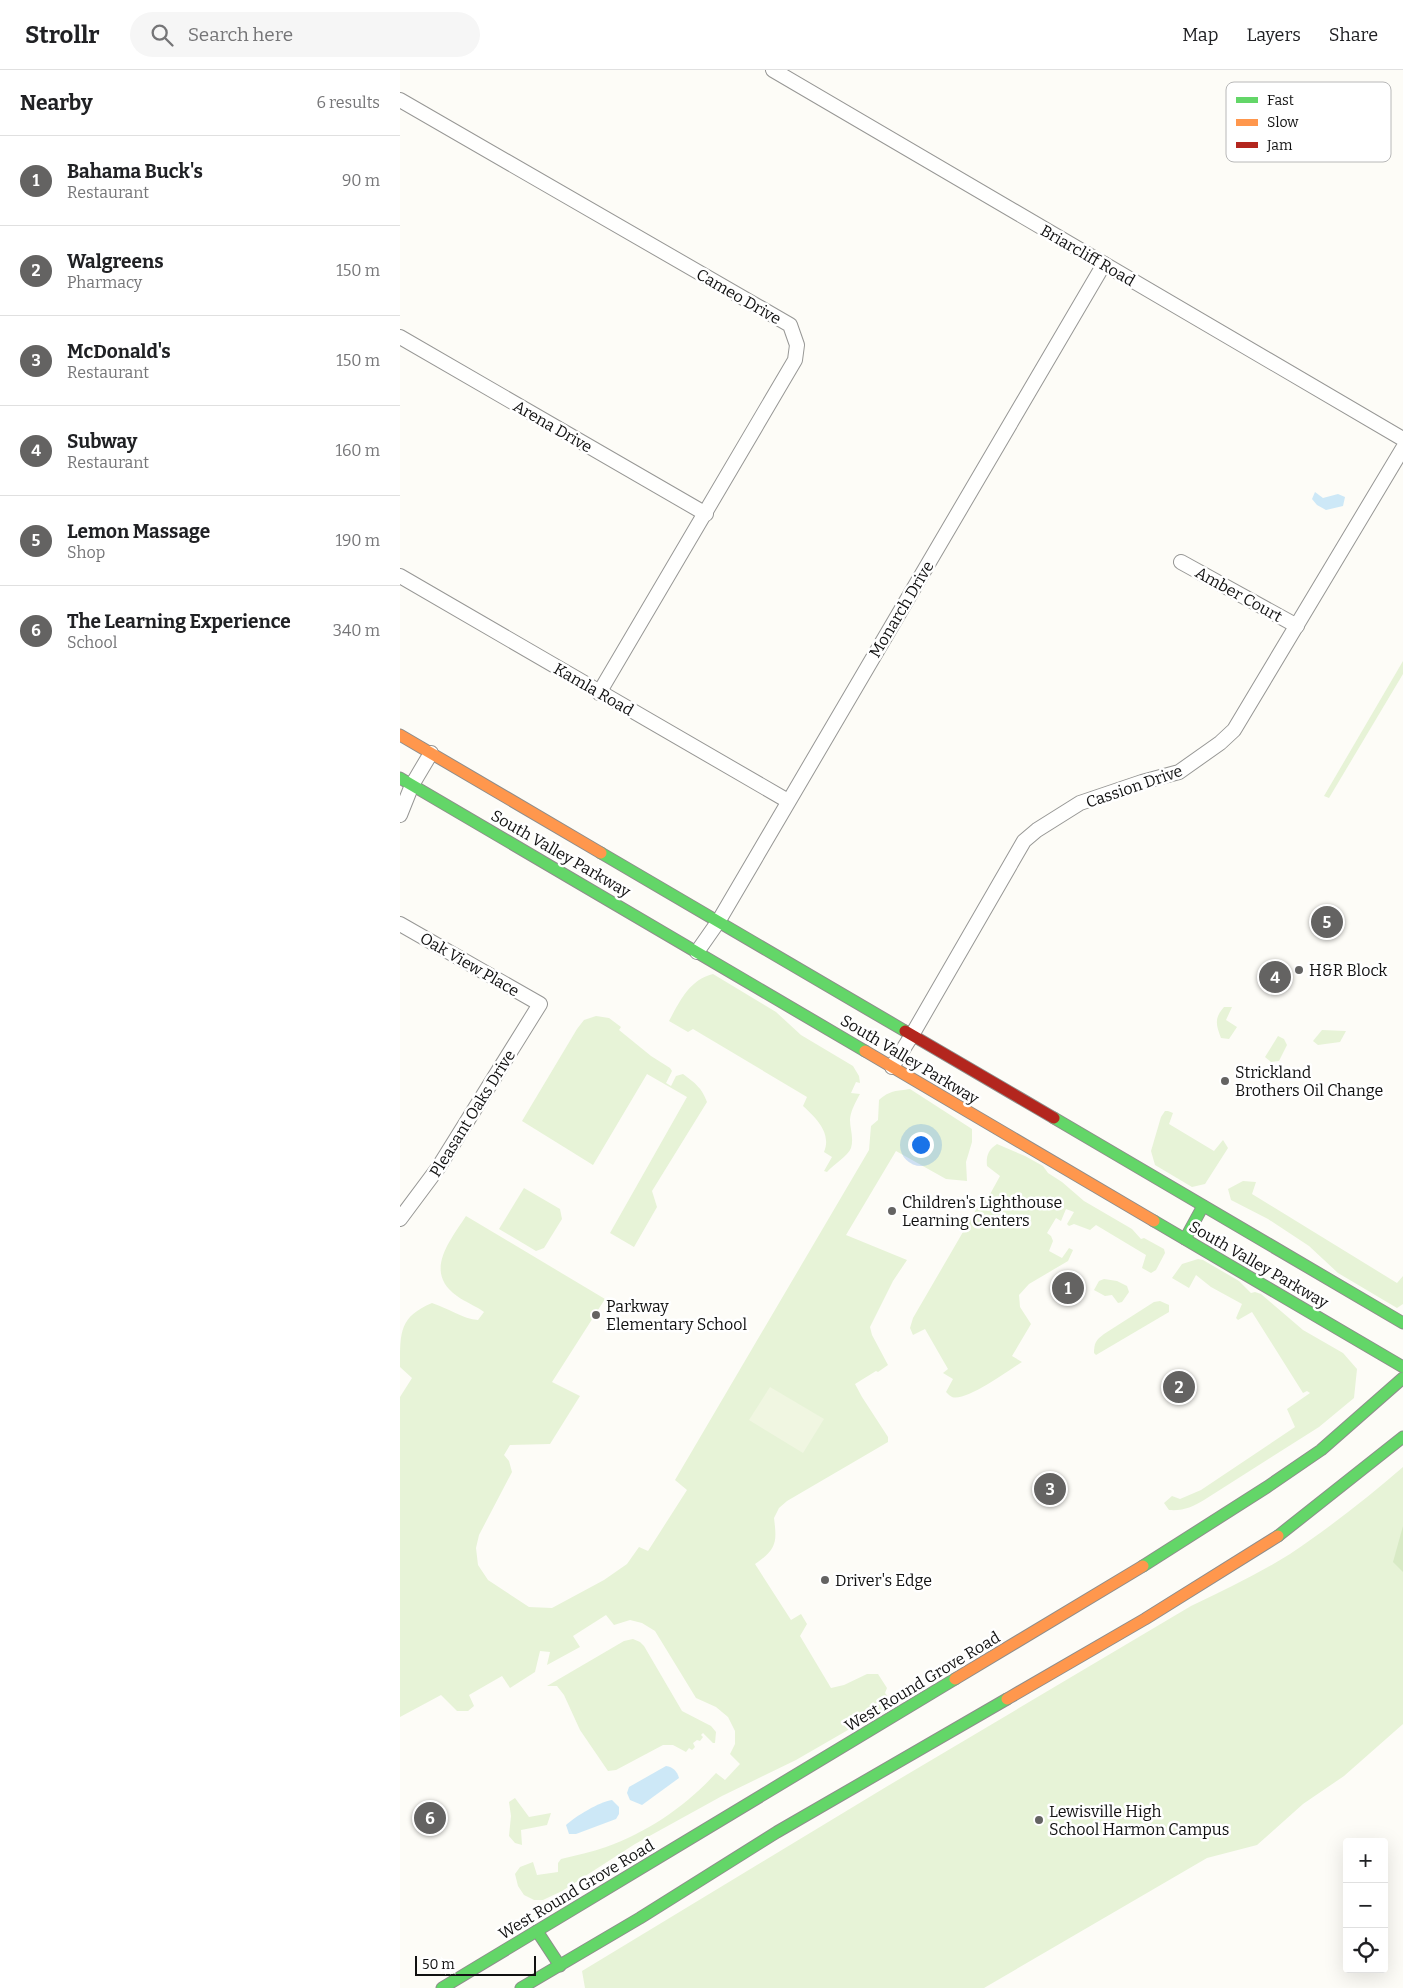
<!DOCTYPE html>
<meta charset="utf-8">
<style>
body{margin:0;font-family:Bitter,serif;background:#f6f6f6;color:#202124}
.controls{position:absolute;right:15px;bottom:15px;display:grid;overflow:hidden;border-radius:5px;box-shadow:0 5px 20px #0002}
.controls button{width:45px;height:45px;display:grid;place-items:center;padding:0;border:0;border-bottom:1px solid #e0e0e0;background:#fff;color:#202124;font:25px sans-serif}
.scale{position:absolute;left:15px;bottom:12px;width:121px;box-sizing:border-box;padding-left:5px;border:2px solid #111;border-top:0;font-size:14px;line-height:18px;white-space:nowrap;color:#111;-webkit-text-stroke:4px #fff;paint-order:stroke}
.you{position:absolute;left:520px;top:1074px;width:18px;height:18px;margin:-12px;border:4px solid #fff;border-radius:50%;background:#1a73e8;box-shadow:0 0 0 8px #1a73e833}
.badge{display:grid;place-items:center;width:32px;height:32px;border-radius:50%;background:#646362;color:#fff;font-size:16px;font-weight:700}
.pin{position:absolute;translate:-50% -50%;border:2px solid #fff;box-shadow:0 1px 5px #0006}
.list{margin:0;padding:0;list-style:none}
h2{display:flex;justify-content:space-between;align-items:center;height:65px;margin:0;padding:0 20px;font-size:21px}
h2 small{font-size:16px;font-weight:400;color:#757577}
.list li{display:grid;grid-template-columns:32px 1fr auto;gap:15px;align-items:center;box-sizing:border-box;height:90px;padding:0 20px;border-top:1px solid #e0e0e0}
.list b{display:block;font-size:19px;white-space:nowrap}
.list p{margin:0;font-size:16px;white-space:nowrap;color:#757577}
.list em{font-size:16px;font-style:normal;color:#757577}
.icon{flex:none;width:28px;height:28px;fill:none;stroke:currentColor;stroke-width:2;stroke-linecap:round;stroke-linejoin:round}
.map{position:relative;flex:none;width:1003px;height:1918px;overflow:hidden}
header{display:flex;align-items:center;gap:30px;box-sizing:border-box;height:70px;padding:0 25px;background:#fff;border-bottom:1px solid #e0e0e0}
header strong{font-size:24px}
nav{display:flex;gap:28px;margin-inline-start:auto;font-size:18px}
.search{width:350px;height:45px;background:#f6f6f6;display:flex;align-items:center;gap:12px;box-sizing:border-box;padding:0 18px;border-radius:28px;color:#757577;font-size:19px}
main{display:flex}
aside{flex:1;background:#fff}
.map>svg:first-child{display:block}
</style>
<header>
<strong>Strollr</strong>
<div class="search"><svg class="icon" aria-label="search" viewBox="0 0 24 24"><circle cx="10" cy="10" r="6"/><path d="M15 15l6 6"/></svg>Search here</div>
<nav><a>Map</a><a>Layers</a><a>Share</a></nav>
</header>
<main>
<aside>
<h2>Nearby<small>6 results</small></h2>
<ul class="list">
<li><span class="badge">1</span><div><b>Bahama Buck's</b><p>Restaurant</p></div><em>90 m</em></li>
<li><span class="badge">2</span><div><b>Walgreens</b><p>Pharmacy</p></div><em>150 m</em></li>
<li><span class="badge">3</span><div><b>McDonald's</b><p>Restaurant</p></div><em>150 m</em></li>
<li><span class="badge">4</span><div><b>Subway</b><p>Restaurant</p></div><em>160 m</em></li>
<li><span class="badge">5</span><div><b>Lemon Massage</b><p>Shop</p></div><em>190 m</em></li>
<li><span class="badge">6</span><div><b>The Learning Experience</b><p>School</p></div><em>340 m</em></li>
</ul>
</aside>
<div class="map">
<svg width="1003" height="1918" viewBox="0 0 1003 1918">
<rect width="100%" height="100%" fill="#fdfcf7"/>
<g fill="#e7f3d7">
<polygon points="1003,591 1003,604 929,728 924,726"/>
<path d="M313 904 376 942 401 965 453 996 459 1006 460 1013 456 1012 451 1023 460 1024C456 1031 450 1042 450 1050 450 1059 454 1068 451 1078 448 1086 434 1094 427 1102L424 1101 432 1087 424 1082C432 1063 416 1048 403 1036L407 1027 293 959 288 962 269 951C280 931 289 910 313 904Z"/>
<path d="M824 937H832L826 950 837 957 829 969 821 968C816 955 814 948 824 937Z"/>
<path d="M196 946 209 948 221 957 219 960 251 986 270 998 272 1001 266 1013 271 1016 276 1006 283 1004C295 1013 302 1018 307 1032L252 1121 257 1137 234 1177 210 1163 287 1027 247 1004 193 1095 122 1051 177 959 184 950Z"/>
<polygon points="922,960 946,961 940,972 918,975 913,971"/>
<polygon points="878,966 884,969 887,975 879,991 871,992 865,987"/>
<path d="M510 1019 572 1059V1072L566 1092 567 1111 546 1109 496 1081 446 1165 507 1190 493 1211 470 1257 472 1265 488 1295 478 1302 476 1301 455 1314 462 1327 488 1367V1372L387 1431 379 1438 374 1448C377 1472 377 1479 355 1494L391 1550 401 1544 407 1554 400 1566 431 1618 444 1615 467 1604H478L487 1618 485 1623 489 1628 486 1638 396 1690 322 1726 235 1774 162 1821 143 1830H134L124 1825 118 1816 115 1804 120 1797 133 1792 137 1805 158 1802V1793L161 1789C176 1785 192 1782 206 1777 248 1762 286 1736 316 1703L325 1710 340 1694 330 1684 335 1674V1661L328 1647 316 1637 296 1628 255 1561 242 1553 230 1550 214 1555 206 1545 173 1566 180 1577 147 1595 150 1582 140 1581 135 1602 110 1618 102 1606 69 1625 74 1636 68 1641H57L41 1625 0 1647V1327L12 1308 0 1297C0 1260 0 1247 32 1233 48 1238 63 1249 78 1250L84 1242C76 1236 65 1232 57 1226 23 1202 50 1171 66 1146L205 1229 152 1312 180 1326 150 1374 110 1375 104 1385 109 1391 112 1402 79 1465 76 1478 78 1495 88 1510 129 1537 152 1538 204 1510 227 1494 239 1477 248 1481 287 1420 275 1410 469 1080 471 1056 478 1050 479 1030C490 1020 497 1021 510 1019Z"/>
<polygon points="765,1041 768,1041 773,1043 769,1054 814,1081 823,1070 828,1078 805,1114 792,1117 755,1095 751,1081 761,1047"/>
<path d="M597 1074 625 1086 643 1096 648 1103 662 1112 684 1131 732 1159 741 1169 744 1168 764 1179 765 1183 756 1200 751 1203 742 1198 746 1185 696 1155 690 1160 674 1154 669 1156 667 1154 674 1142 666 1139 661 1151 656 1148 647 1163 651 1166 653 1171 649 1181 662 1188 669 1178 673 1180 668 1191 629 1214 619 1225 620 1237 631 1254 612 1286 622 1292C609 1300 566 1332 552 1327 550 1326 548 1324 546 1322L553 1309 543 1303 548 1299 525 1259 513 1265 510 1258 513 1248 581 1131 589 1126 600 1106 587 1096C586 1086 588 1080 597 1074Z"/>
<polygon points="843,1111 856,1112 852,1124 997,1213 1003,1206 1003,1234 997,1238 938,1203 909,1176 868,1149 831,1130 828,1119"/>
<polygon points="124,1118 160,1139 162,1149 144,1178 136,1181 99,1159"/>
<path d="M798 1189 803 1190 839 1211 851 1223 855 1222 861 1224 903 1260 943 1283 957 1299 954 1328 919 1357 804 1430C792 1437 784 1441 769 1440L764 1433 772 1426 780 1429 801 1420 895 1357 887 1339 910 1323 907 1321 903 1323 852 1242 838 1250 836 1248 842 1234 811 1217 796 1205 789 1218 772 1208 782 1194Z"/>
<polygon points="704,1209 717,1211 727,1216 729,1222 722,1232 718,1233 712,1225 705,1226 694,1220 699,1211"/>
<path d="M760 1231 769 1235V1242L696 1285 694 1283C694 1273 696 1270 704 1264L754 1232Z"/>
<path d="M1003 1397V1654L944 1706 903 1734 857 1775 807 1788 584 1918H185L182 1901 486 1717 791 1536C824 1520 858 1504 890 1484 929 1458 967 1428 1003 1397Z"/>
<polygon points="233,1569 240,1572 244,1576 282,1641 311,1656 316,1662 315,1673 313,1673 303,1663 301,1665 303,1667 300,1671 297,1670 293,1673 295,1677 292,1680 289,1678 286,1682 273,1675 263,1675 216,1700 208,1701 180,1660 164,1625 157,1616 147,1616 224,1571"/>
<polygon points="115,1728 129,1747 151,1743 147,1755 121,1760 122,1775 115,1773 109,1766 111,1746 109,1732"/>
</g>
<polygon fill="#d8eac5" points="1003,1456 1003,1502 993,1492"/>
<polygon fill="#f0f6e1" points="370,1317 424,1349 403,1383 349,1350"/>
<g fill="#cde8f7">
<polygon points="915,422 923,428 938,424 945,427 943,436 926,440 917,435 912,429"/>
<path d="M266 1696C273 1697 277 1701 279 1708L242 1735 230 1730 227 1723 229 1717Z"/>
<path d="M212 1730 219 1737V1744L216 1749 176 1764H169L166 1755C176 1746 199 1732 212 1730Z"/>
</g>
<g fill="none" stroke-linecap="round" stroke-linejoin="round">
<defs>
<g id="street">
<polyline points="373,0 1003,369"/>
<polyline points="0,30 390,255 397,275 395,290 199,623"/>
<polyline points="0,267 306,444"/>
<polyline points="781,492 897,556"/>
<polyline points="0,506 388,731"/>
<polyline points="0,745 12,715 31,683"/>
<polyline points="0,854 140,934 38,1098 0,1149"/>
<polyline points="297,882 318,852 704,194"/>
<polyline points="492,997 512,965 624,771 637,760 680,733 742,712 779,702 820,673 834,660 1003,378"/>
</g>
<g id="fast">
<polyline points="0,708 465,981"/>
<polyline points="201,783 505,961"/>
<polyline points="654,1048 1003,1253"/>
<polyline points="754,1151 1003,1297"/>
<polyline points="785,1169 803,1136"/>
<polyline points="878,1466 1003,1367"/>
<polyline points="743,1496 867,1417 921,1380 1003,1308"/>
<polyline points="137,1861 160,1896"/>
<polyline points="42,1918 555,1609"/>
<polyline points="121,1918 240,1848 377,1762 607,1629"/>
</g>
<g id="slow">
<polyline points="0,665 201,783"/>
<polyline points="465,981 754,1151"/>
<polyline points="555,1609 743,1496"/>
<polyline points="607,1629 745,1549 878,1466"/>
</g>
<polyline id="jam" points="505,961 654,1048"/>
</defs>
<use href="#street" stroke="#979795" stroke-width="16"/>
<use href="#fast" stroke="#8e8d8b" stroke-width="13"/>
<use href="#slow" stroke="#8e8d8b" stroke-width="13"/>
<use href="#jam" stroke="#8e8d8b" stroke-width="13"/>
<use href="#street" stroke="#fffffe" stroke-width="14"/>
<use href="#fast" stroke="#63d668" stroke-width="11"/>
<use href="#slow" stroke="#ff974d" stroke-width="11"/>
<use href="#jam" stroke="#b3261e" stroke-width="11"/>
</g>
<g fill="#646362" stroke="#fff" stroke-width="2">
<circle cx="899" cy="900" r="5"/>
<circle cx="825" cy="1011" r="5"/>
<circle cx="492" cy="1141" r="5"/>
<circle cx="196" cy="1245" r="5"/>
<circle cx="425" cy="1510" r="5"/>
<circle cx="639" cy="1750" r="5"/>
</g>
<g text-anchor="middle" stroke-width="5" stroke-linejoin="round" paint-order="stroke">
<g font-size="16" fill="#111" stroke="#fff">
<text transform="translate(688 185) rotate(30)" y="6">Briarcliff Road</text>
<text transform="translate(339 226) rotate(30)" y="6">Cameo Drive</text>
<text transform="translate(153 356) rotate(30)" y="6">Arena Drive</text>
<text transform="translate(839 524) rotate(29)" y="6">Amber Court</text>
<text transform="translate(501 539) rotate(-59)" y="6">Monarch Drive</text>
<text transform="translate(194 619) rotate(30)" y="6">Kamla Road</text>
<text transform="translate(734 716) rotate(-19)" y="6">Cassion Drive</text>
<text transform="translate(161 783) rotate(30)" y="6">South Valley Parkway</text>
<text transform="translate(70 894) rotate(30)" y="6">Oak View Place</text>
<text transform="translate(510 989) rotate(31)" y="6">South Valley Parkway</text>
<text transform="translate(72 1043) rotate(-58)" y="6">Pleasant Oaks Drive</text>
<text transform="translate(859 1194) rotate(30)" y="6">South Valley Parkway</text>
<text transform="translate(522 1611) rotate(-31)" y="6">West Round Grove Road</text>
<text transform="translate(176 1819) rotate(-31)" y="6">West Round Grove Road</text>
</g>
<g font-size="16" fill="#111" stroke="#fff" text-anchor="start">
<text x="909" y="906">H&amp;R Block</text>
<text x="835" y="1008">Strickland<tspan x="835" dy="18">Brothers Oil Change</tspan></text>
<text x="502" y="1138">Children's Lighthouse<tspan x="502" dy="18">Learning Centers</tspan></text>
<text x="206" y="1242">Parkway<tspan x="206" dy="18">Elementary School</tspan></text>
<text x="435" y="1516">Driver's Edge</text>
<text x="649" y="1747">Lewisville High<tspan x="649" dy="18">School Harmon Campus</tspan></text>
</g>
</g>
<rect x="826" y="12" width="165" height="80" rx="8" fill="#fff" stroke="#b8b8b8" stroke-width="1"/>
<rect x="836" y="27" width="22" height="6" fill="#63d668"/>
<rect x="836" y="49" width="22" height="7" fill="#ff974d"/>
<rect x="836" y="72" width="22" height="6" fill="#b3261e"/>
<g font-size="14" fill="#111">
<text x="867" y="35">Fast</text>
<text x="867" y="57">Slow</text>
<text x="867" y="80">Jam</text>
</g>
</svg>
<div class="controls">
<button>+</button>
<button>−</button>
<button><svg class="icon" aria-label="locate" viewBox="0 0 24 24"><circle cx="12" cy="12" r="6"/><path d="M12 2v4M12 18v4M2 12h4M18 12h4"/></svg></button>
</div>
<div class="scale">50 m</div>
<div class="you"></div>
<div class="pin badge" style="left:668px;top:1218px">1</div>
<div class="pin badge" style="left:779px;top:1317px">2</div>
<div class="pin badge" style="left:650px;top:1419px">3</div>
<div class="pin badge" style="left:875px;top:907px">4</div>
<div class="pin badge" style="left:927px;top:852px">5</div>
<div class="pin badge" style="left:30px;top:1748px">6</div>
</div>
</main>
